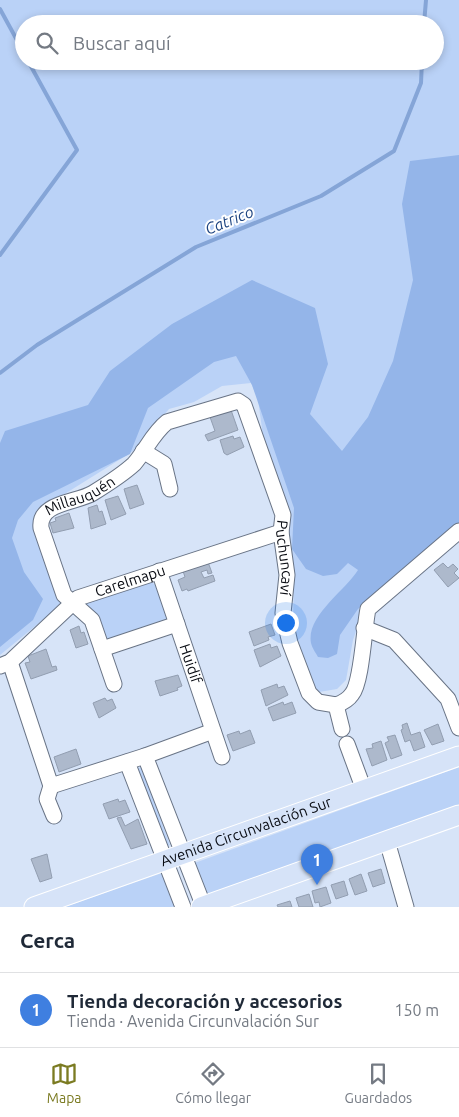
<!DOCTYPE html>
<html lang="es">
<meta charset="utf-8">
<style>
body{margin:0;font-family:Ubuntu,sans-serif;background:#f6f6f7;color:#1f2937}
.you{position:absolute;left:285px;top:622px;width:18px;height:18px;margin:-12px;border:4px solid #fff;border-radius:50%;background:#1a73e8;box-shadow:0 0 0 8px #1a73e833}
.badge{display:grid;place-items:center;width:32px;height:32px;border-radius:50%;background:#7b7b22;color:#fff;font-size:16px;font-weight:700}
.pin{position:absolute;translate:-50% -41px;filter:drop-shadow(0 1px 2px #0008)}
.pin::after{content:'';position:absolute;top:26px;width:18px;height:15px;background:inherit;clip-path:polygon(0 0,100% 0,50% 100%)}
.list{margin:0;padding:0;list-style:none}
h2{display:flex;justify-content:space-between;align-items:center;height:65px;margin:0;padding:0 20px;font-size:21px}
h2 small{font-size:16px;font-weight:400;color:#747a83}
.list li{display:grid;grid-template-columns:32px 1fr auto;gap:15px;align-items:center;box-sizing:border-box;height:75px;padding:0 20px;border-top:1px solid #e0e1e3}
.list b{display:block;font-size:19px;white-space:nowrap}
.list p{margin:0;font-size:16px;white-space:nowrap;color:#747a83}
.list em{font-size:16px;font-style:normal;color:#747a83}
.icon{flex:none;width:28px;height:28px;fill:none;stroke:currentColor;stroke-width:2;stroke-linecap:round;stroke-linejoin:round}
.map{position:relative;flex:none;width:459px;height:907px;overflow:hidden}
.search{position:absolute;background:#fff;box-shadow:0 2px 8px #0003;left:15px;right:15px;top:15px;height:55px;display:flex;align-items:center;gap:12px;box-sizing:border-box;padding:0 18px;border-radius:28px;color:#747a83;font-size:19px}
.sheet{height:140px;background:#fff}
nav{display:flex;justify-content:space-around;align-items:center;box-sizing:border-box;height:70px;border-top:1px solid #e0e1e3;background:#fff;font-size:14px;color:#747a83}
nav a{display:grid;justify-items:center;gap:2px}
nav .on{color:#7b7b22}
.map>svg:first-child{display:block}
</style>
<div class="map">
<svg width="459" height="907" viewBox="0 0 459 907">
<rect width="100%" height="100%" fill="#d7e4f8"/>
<g fill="#bad2f7" fill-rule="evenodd">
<path d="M0 0H459V235L452 242 459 270 359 603 360 620 353 640 346 680 337 689 319 692 308 682 293 626 294 568 286 563 266 459 258 399 251 383 222 386 194 402 169 409 135 450 39 510 72 596 0 655ZM24 24H435V61H24Z"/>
<polygon points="147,580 156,585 168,621 108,642 85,608 86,603"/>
<polygon points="141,767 170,845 162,848 135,769"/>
<polygon points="459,767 459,808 203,899 189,865"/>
<polygon points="162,873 175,906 171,907 65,907"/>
</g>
<path fill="#94b5e9" d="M459 155V523L358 609 340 635 337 654 328 658 318 657C316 653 312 648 311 643 306 616 345 591 358 570L348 563 337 574 323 576 306 569 292 549 294 508 252 385 236 356 214 362 148 408 130 454 33 502 18 520 12 538 24 572 43 599 33 620 0 647V443L5 431 88 405 110 371 172 324 252 280 315 308 328 364 310 414 342 451 368 417 393 361 413 280 402 204 410 161Z"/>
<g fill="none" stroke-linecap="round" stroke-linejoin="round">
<g stroke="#85a5d7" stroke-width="4">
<polyline points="0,9 24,53"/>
<polyline points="424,24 426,0"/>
<polyline points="0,255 77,150 28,61"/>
<polyline points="0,373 37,345 196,247 321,196 394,151 421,83 422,61"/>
</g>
</g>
<g fill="#adb9cc" stroke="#929eb1">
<polygon points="231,410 238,430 208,441 205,435 215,431 210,417"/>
<polygon points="233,436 234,439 240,437 244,447 227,455 224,453 220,440"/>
<polygon points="137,485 144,504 130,509 124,489"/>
<polygon points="118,496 126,514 111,520 105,500"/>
<polygon points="97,505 99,512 102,511 106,524 91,529 88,508"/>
<polygon points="69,513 74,528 53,533 50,523 56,521 55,518"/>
<polygon points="208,562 212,573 208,574 207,570 201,572 204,578 213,575 215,581 188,591 187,589 182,591 178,580 185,577 183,571"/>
<polygon points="443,563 448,568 453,564 458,569 454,573 459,578 448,587 434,570"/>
<polygon points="271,624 275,635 268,637 269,640 254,646 249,632"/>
<polygon points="79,626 81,633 84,632 88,644 76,648 70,630"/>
<polygon points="270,644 271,648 277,646 281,656 260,667 254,650"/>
<polygon points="46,649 52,667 56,666 57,670 31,679 25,663 30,662 28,656"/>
<polygon points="178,675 182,686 177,688 178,690 160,696 155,681"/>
<polygon points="277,684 278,688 284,686 288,695 266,706 261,690"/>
<polygon points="105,698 107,701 112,699 116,708 99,718 93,703"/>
<polygon points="283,702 284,705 292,702 296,713 273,721 268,708"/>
<polygon points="407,723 411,735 420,732 425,747 414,751 410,740 405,742 401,730 403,729 402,725"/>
<polygon points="438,724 444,741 432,745 424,730"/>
<polygon points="250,730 255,743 233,751 227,735 239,731 240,734"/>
<polygon points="395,735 402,755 391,759 385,743 389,741 387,737"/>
<polygon points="381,741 387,760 372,766 366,749 373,748 372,744"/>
<polygon points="76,749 81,764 59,772 54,757"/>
<polygon points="118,799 119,802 125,800 130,812 109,819 103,804"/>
<polygon points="121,817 125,826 138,819 147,844 131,849 117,818"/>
<polygon points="47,854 52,878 40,882 31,859"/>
<polygon points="381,869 385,883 373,887 368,873"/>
<polygon points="361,874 367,891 355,895 349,879"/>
<polygon points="344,881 348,895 336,899 331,885"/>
<polygon points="326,887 331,903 320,907 319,902 315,903 312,891"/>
<polygon points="309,894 313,907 299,907 296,898"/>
<polygon points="290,901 292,907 278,907 277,905"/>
</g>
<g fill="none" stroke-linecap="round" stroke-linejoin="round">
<defs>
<g id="minor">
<polyline points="143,451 164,464 170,489"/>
<path id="s1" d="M159 571 222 757"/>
<polyline points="364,628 394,640 448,699 459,728"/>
<polyline points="102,649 177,624"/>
<polyline points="10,662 51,786 145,756 213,731"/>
<path id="s2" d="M0 666 10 662 78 598 281 532"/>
<path id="s3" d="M114 684 92 620 64 595 41 528C38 502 77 503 93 493 106 485 123 474 134 464 146 450 153 433 167 422L238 401 244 405 283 515 281 532 287 575 283 613 290 643 309 693 318 702 336 705 342 729"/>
<path d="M336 705C342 703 348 700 352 694 362 682 364 627 368 609L459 531"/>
<polyline points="347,744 364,790"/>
<polyline points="145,756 204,907"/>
<polyline points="127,762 183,907"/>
<polyline points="51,786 47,799 54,816"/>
<polyline points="387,841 406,907"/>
</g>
<g id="major">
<path id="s4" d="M34 907 459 756"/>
<polyline points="201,907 459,815"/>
</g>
</defs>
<use href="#minor" stroke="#697486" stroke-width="17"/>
<use href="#major" stroke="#fff" stroke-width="21"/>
<use href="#minor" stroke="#fff" stroke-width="15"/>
<use href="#major" stroke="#d6e3f8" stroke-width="19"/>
</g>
<g text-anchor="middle" stroke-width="4" stroke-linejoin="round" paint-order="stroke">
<g font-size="15" fill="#080b12" stroke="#fff">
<text dy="5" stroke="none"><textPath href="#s3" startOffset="231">Millauquén</textPath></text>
<text dy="5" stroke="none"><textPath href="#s3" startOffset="589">Puchuncaví</textPath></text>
<text dy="5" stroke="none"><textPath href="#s2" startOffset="159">Carelmapu</textPath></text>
<text dy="5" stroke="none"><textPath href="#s1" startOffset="98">Huidif</textPath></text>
<text dy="5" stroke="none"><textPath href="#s4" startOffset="225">Avenida Circunvalación Sur</textPath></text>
</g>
<g font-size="16" font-style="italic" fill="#1c4380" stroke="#fff">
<text transform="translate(229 220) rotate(-22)" y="6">Catrico</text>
</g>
</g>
</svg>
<div class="you"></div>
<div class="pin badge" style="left:317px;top:885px;background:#3f7fe0">1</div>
<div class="search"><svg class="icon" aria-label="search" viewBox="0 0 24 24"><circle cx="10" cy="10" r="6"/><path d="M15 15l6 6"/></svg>Buscar aquí</div>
</div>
<section class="sheet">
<h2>Cerca<small></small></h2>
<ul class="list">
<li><span class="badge" style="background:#3f7fe0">1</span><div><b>Tienda decoración y accesorios</b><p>Tienda · Avenida Circunvalación Sur</p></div><em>150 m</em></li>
</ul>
</section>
<nav>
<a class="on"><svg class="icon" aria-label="map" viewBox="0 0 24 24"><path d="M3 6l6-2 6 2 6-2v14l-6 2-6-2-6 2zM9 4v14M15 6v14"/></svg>Mapa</a>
<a><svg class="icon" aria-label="directions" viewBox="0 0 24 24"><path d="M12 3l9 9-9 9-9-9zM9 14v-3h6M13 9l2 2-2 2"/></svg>Cómo llegar</a>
<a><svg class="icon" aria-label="saved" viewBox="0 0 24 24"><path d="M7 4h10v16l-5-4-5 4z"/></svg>Guardados</a>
</nav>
